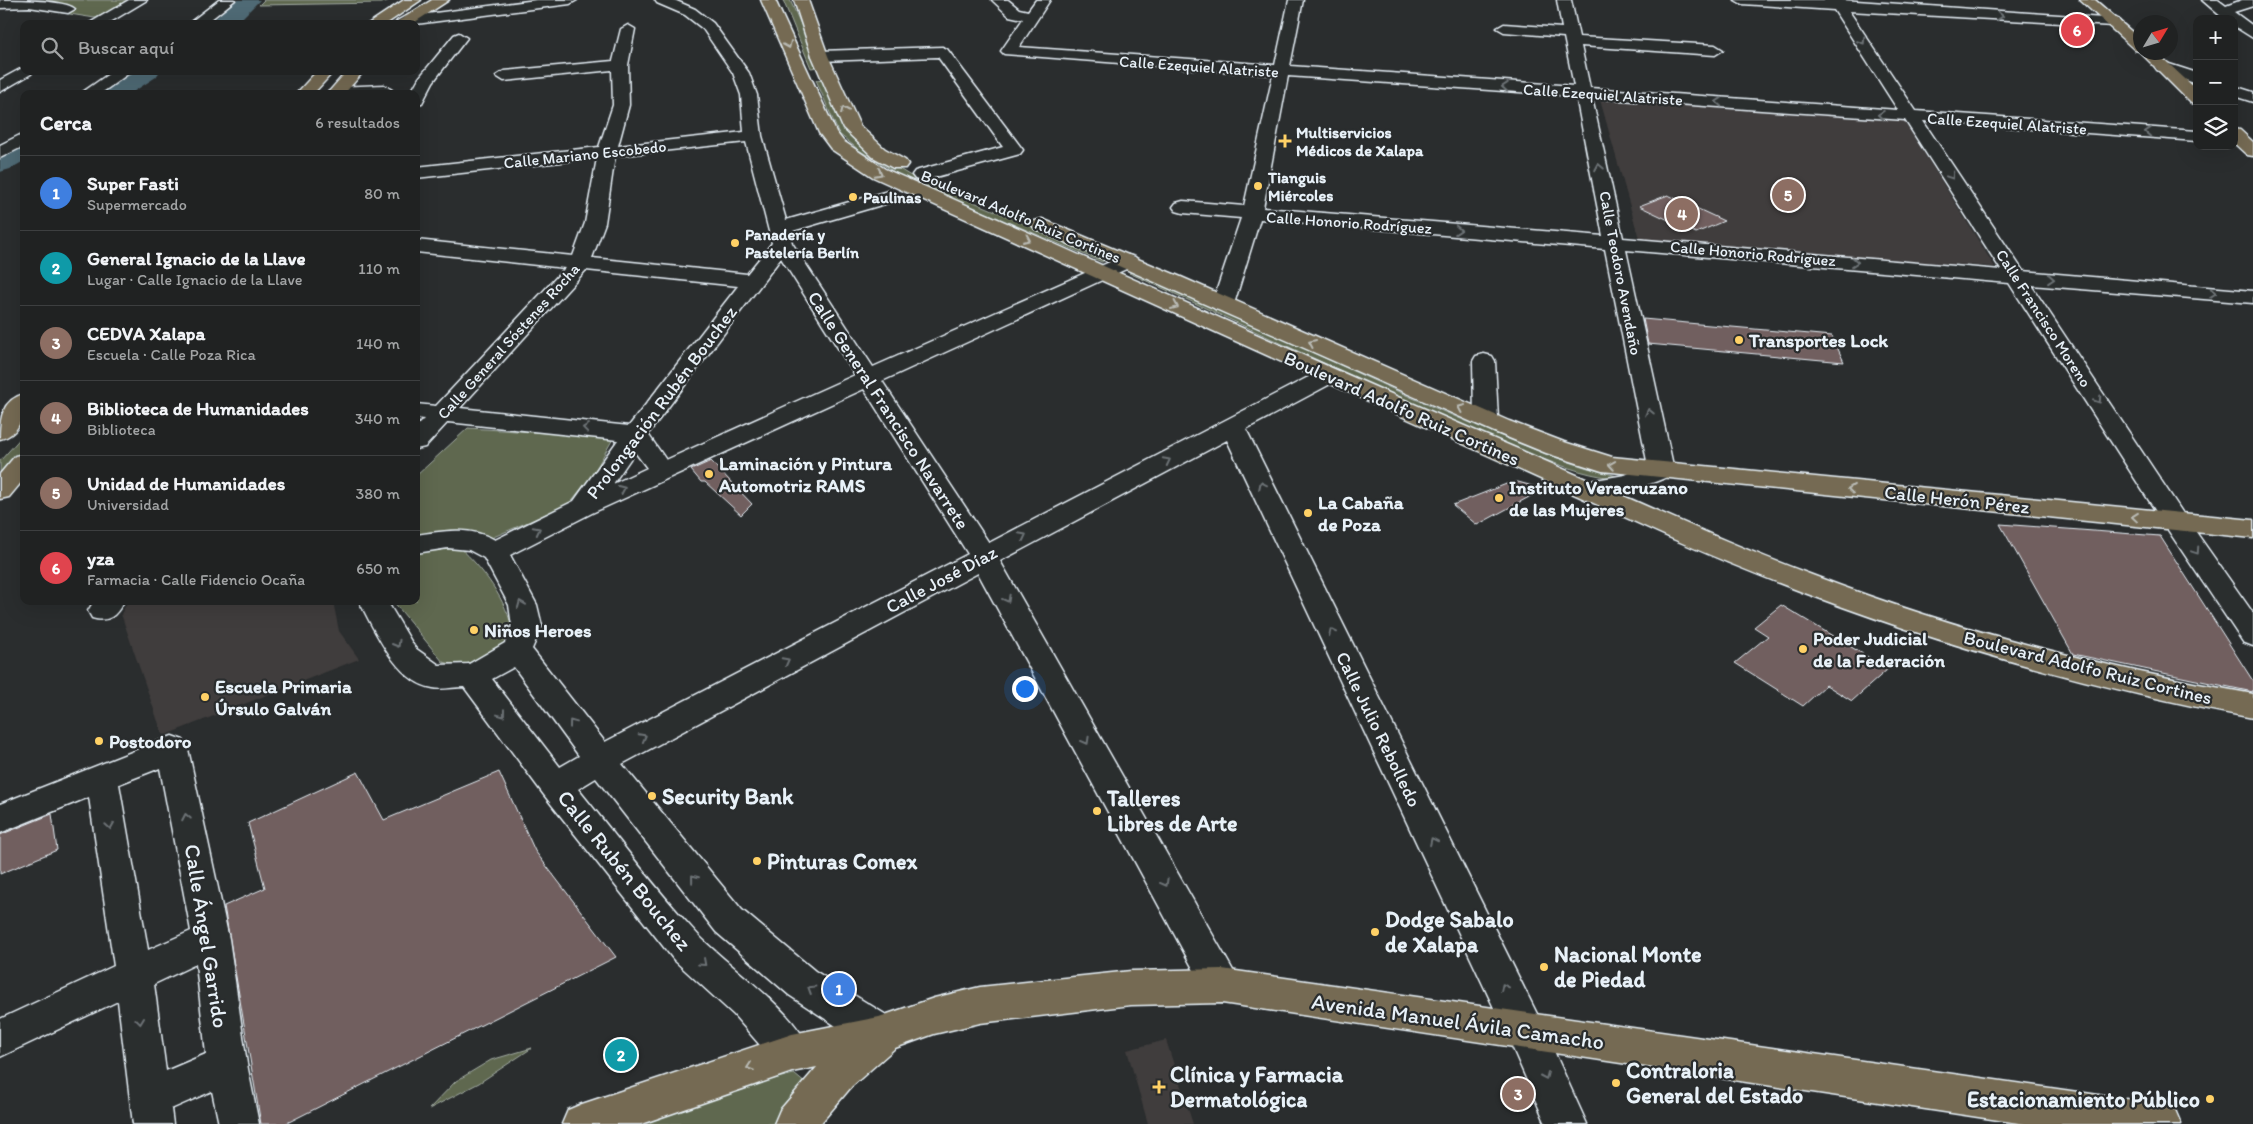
<!DOCTYPE html>
<html lang="es">
<meta charset="utf-8">
<style>
body{margin:0;font-family:Itim,sans-serif;background:#2d2f2f;color:#f1f3f6}
.controls{position:absolute;right:15px;top:15px;display:grid;overflow:hidden;border-radius:10px;box-shadow:0 5px 20px #0002}
.controls button{width:45px;height:45px;display:grid;place-items:center;padding:0;border:0;border-bottom:1px solid #3d3f40;background:#202222;color:#f1f3f6;font:25px sans-serif}
.compass{position:absolute;left:2133px;top:15px;width:45px;height:45px;border-radius:50%;background:#202222;box-shadow:0 5px 20px #0002;rotate:52deg}
.you{position:absolute;left:1024px;top:688px;width:18px;height:18px;margin:-12px;border:4px solid #fff;border-radius:50%;background:#1a73e8;box-shadow:0 0 0 8px #1a73e833}
.badge{display:grid;place-items:center;width:32px;height:32px;border-radius:50%;background:#ffd166;color:#fff;font-size:16px;font-weight:700}
.pin{position:absolute;translate:-50% -50%;border:2px solid #fff;box-shadow:0 1px 5px #0006}
.list{margin:0;padding:0;list-style:none}
h2{display:flex;justify-content:space-between;align-items:center;height:65px;margin:0;padding:0 20px;font-size:21px}
h2 small{font-size:16px;font-weight:400;color:#a2a4a5}
.list li{display:grid;grid-template-columns:32px 1fr auto;gap:15px;align-items:center;box-sizing:border-box;height:75px;padding:0 20px;border-top:1px solid #3d3f40}
.list b{display:block;font-size:19px;white-space:nowrap}
.list p{margin:0;font-size:16px;white-space:nowrap;color:#a2a4a5}
.list em{font-size:16px;font-style:normal;color:#a2a4a5}
.icon{flex:none;width:28px;height:28px;fill:none;stroke:currentColor;stroke-width:2;stroke-linecap:round;stroke-linejoin:round}
.map{position:relative;flex:none;width:2253px;height:1124px;overflow:hidden}
.search{position:absolute;background:#202222;box-shadow:0 5px 20px #0002;left:20px;top:20px;width:400px;height:55px;display:flex;align-items:center;gap:12px;box-sizing:border-box;padding:0 18px;border-radius:10px;color:#a2a4a5;font-size:19px}
.panel{position:absolute;background:#202222;box-shadow:0 5px 20px #0002;left:20px;top:90px;width:400px;height:515px;border-radius:10px}
.map>svg:first-child{display:block}
</style>
<div class="map">
<svg width="2253" height="1124" viewBox="0 0 2253 1124">
<rect width="100%" height="100%" fill="#2a2d2e"/>
<filter id="ink" filterUnits="userSpaceOnUse"><feTurbulence type="fractalNoise" baseFrequency=".02" numOctaves="2"/><feDisplacementMap in="SourceGraphic" scale="10" xChannelSelector="R" yChannelSelector="G"/><feConvolveMatrix kernelMatrix="1 2 1 2 8 2 1 2 1" color-interpolation-filters="sRGB"/></filter>
<g filter="url(#ink)">
<g fill="#3f3c3c">
<polygon points="1600,100 1904,121 1995,267 1640,242"/>
<polygon points="128,601 333,601 339,631 359,659 163,736 121,614"/>
<polygon points="1166,1040 1193,1124 1148,1124 1127,1050"/>
</g>
<g fill="#5e684f" stroke="#a3aca4">
<polygon points="0,0 134,0 95,18 0,3"/>
<polygon points="264,0 390,0 382,3 259,5"/>
<polygon points="783,0 790,0 820,67 811,68"/>
<polygon points="823,79 847,133 866,148 909,175 1108,258 1102,262 904,178 859,150 839,134 816,80"/>
<path d="M1136 270C1238 317 1339 366 1442 411 1502 436 1562 464 1626 478 1586 481 1508 445 1469 428 1354 379 1242 324 1129 273Z"/>
<polygon points="468,428 614,437 593,474 569,504 489,539 447,531 416,535 416,476"/>
<polygon points="24,434 24,448 0,475 0,461"/>
<path d="M459 547C483 568 507 601 513 632 498 655 470 670 443 662L393 601H416V550Z"/>
<polygon points="532,1048 479,1083 429,1109 456,1081 491,1060"/>
<polygon points="794,1074 806,1084 783,1124 624,1124 670,1104"/>
</g>
<g fill="none" stroke-linecap="round" stroke-linejoin="round">
<g fill="#506a75" fill-rule="evenodd">
<polygon points="234,0 260,0 236,24 210,24"/>
<polygon points="129,71 160,71 156,77 130,94 98,94 101,88"/>
<polygon points="24,139 24,161 10,169 0,172 0,150 14,142"/>
</g>
</g>
<g fill="#715e5e" stroke="#e8f1f8">
<polygon points="1668,195 1724,221 1696,233 1639,206"/>
<polygon points="1643,319 1832,336 1844,362 1648,344"/>
<polygon points="711,461 752,504 741,515 705,482 701,482 691,470"/>
<polygon points="1518,482 1544,489 1477,525 1453,505 1509,483"/>
<polygon points="2000,524 2160,536 2253,681 2253,692 2073,654"/>
<polygon points="1781,605 1888,669 1852,701 1826,685 1803,706 1735,663 1768,636 1754,627"/>
<polygon points="358,772 384,820 499,772 535,851 616,957 285,1124 261,1124 224,906 265,888 248,823"/>
<polygon points="52,814 57,850 0,874 0,835"/>
</g>
<g fill="none" stroke-linecap="round" stroke-linejoin="round">
<defs>
<g id="minor">
<path d="M0 0C15 0 66 0 75 9L68 13 29 7 0 8Z"/>
<polygon points="129,0 147,0 107,24 88,24"/>
<polygon points="219,0 235,0 205,24 188,24"/>
<polygon points="536,0 577,0 570,4 416,24 399,24 397,21 404,17"/>
<path d="M655 0H674L695 9 713 23 749 73 757 95 762 136 786 220 888 191 895 193 897 197 895 201 789 232 792 243 873 367 1121 257 1128 255 1135 257 1138 261 1135 265 882 381 989 543 1320 371 1328 369 1336 371 1340 376 1336 381 1246 429 1539 1018 1587 1124H1546L1511 1044 1227 440 1000 561 1235 974 1241 986 1235 998 1222 1003 1209 998 978 573 622 764 742 910 815 971 896 1021 901 1034 896 1047 882 1052 868 1047 789 995 716 932 596 778 578 789C618 838 656 890 699 936 733 971 792 1007 812 1053L806 1066 792 1072 778 1066 734 1015 674 960 544 795 464 687C454 687 442 690 433 688 397 683 374 629 359 601H387L415 648 439 665 469 664 505 643 512 626 509 605 484 558 469 550 448 548 416 553V535C443 531 470 526 495 540L574 501 618 440 448 422 425 447 416 449V427L424 419 416 418V404L436 406 565 268 416 252V240L573 256 585 223 597 158 416 178V167L599 147 613 105 612 70 504 81 496 76 504 71 613 61 621 29 628 25 635 29 628 65 629 105 618 146 744 132 741 95 733 73 703 29 685 15 657 3ZM746 142 772 243 747 274 592 258 605 223 615 156ZM781 258 855 375 666 460 648 434ZM586 270 738 286 629 426 460 408ZM864 389 968 554 605 742 532 649 542 626 537 605 510 555 592 513ZM635 452 647 468 613 484ZM514 667 579 756 560 767 492 679Z"/>
<path d="M992 0H1008L1019 9 1028 11 1036 0H1050L1019 47 1275 65 1289 0H1303L1290 66 1574 86 1564 37 1504 32 1497 28 1504 24 1562 28 1557 0H1571L1579 37 1715 45 1723 50 1715 55 1581 46 1590 88 1898 110 1834 10 1742 4 1735 0H1842L2118 19 2120 22 2118 25 2113 26 1849 11 1916 111 2197 131V141L1923 121 2023 271 2253 291V303L2031 285 2184 515 2253 613V646L2243 642 2166 527 2009 283 1626 250 1674 470 1670 476C1645 486 1605 502 1578 495L1574 489 1578 483 1625 475 1648 466 1605 249 1260 219 1234 304 1231 309 1223 310 1215 309 1212 304 1241 218 1183 213 1176 211 1173 207 1176 203 1183 201 1244 206 1273 75 1004 54 1001 51 1023 19 1009 16ZM1288 76 1576 96 1603 236 1263 208ZM1592 98 1905 120 2001 270 1623 238Z"/>
<polygon points="2202,0 2218,0 2226,6 2242,0 2253,0 2253,6 2234,12 2253,26 2253,38 2234,26 2234,19 2224,19"/>
<polygon points="459,33 467,38 433,82 422,103 416,104 416,94 410,94 419,78 454,35"/>
<polygon points="942,47 947,49 1023,150 1020,154 921,181 915,179 912,175 915,171 1003,147 938,57 820,61 812,56 820,51"/>
<polygon points="2163,62 2197,73 2197,84 2157,70 2155,67"/>
<polygon points="24,67 24,71 33,71 31,74 0,92 0,80"/>
<polygon points="113,71 132,71 100,94 80,94"/>
<polygon points="384,85 392,90 390,93 328,92 336,87"/>
<polygon points="2234,86 2253,92 2253,102 2234,96"/>
<polygon points="24,133 24,146 0,158 0,145"/>
<polygon points="1484,354 1492,356 1495,361 1498,419 1495,424 1486,426 1477,424 1474,419 1473,361 1476,356"/>
<path d="M94 601H124C116 616 109 623 92 618L88 611Z"/>
<path d="M172 736 183 740 188 749 229 939 247 1064 259 1124H219L212 1091 171 1109 173 1124H133L118 1001 0 1057V1019L114 966 89 797 0 833V804ZM160 768 191 931 148 950 119 784ZM196 964 206 1054 166 1071 154 984Z"/>
</g>
<g id="major">
<polygon points="404,0 421,0 386,24 368,24"/>
<polygon points="432,0 449,0 412,24 394,24"/>
<path d="M761 0H775L836 132 843 141 885 169C1095 261 1303 357 1513 447 1613 490 1710 537 1812 575 1955 630 2103 668 2253 694V718C2052 681 1859 621 1673 539L873 177 831 149 819 133Z"/>
<polygon points="794,0 808,0 828,56 860,126 885,149 905,160 908,164 905,168 893,168 873,157 843,128 812,56"/>
<polygon points="2080,0 2095,0 2140,39 2140,52 2156,52 2197,90 2197,104 2191,103 2139,51 2135,50"/>
<polygon points="317,71 334,71 313,94 296,94"/>
<polygon points="347,71 364,71 344,94 327,94"/>
<polygon points="2234,129 2240,130 2253,142 2253,156 2247,155 2234,143"/>
<polygon points="1042,219 1181,277 1509,421 1564,442 1612,457 2253,520 2253,538 1602,471 1546,453 1492,431 1035,229 1032,225 1035,221"/>
<path d="M24 394C24 413 22 434 0 439 0 420 1 400 24 394Z"/>
<polygon points="24,454 24,479 9,497 0,499 0,474 15,456"/>
<polygon points="1222,969 2161,1104 2175,1110 2181,1124 2025,1124 1222,1003 1131,1005 980,1023 934,1034 895,1048 852,1086 820,1124 774,1124 780,1110 817,1067 792,1072 641,1124 562,1124 568,1110 582,1104 792,1034 879,1017 934,998 980,987 1131,971"/>
</g>
</defs>
<use href="#minor" stroke="#e8f1f8" stroke-width="3"/>
<use href="#major" stroke="#e8f1f8" stroke-width="3"/>
<use href="#minor" fill="#2a2d2e" fill-rule="evenodd"/>
<use href="#major" fill="#746b52" fill-rule="evenodd"/>
</g>
<defs><path id="oneway-chevron" d="M-2-3.5L2.5 0L-2 3.5" fill="none" stroke-width="1.6" stroke-linecap="round" stroke-linejoin="round" transform="scale(1.25)"/></defs>
<g stroke="#6c7275">
<use href="#oneway-chevron" transform="translate(2000 16) rotate(4)"/>
<use href="#oneway-chevron" transform="translate(1862 41) rotate(57)"/>
<use href="#oneway-chevron" transform="translate(1505 87) rotate(-176)"/>
<use href="#oneway-chevron" transform="translate(1719 102) rotate(-176)"/>
<use href="#oneway-chevron" transform="translate(1881 115) rotate(-176)"/>
<use href="#oneway-chevron" transform="translate(2148 132) rotate(-176)"/>
<use href="#oneway-chevron" transform="translate(1599 167) rotate(-101)"/>
<use href="#oneway-chevron" transform="translate(1951 176) rotate(56)"/>
<use href="#oneway-chevron" transform="translate(1458 230) rotate(4)"/>
<use href="#oneway-chevron" transform="translate(1855 262) rotate(5)"/>
<use href="#oneway-chevron" transform="translate(2051 279) rotate(5)"/>
<use href="#oneway-chevron" transform="translate(2213 293) rotate(5)"/>
<use href="#oneway-chevron" transform="translate(2098 400) rotate(57)"/>
<use href="#oneway-chevron" transform="translate(1649 412) rotate(-102)"/>
<use href="#oneway-chevron" transform="translate(586 428) rotate(-173)"/>
<use href="#oneway-chevron" transform="translate(1167 461) rotate(-27)"/>
<use href="#oneway-chevron" transform="translate(1262 485) rotate(-116)"/>
<use href="#oneway-chevron" transform="translate(622 489) rotate(-24)"/>
<use href="#oneway-chevron" transform="translate(537 530) rotate(-27)"/>
<use href="#oneway-chevron" transform="translate(1023 536) rotate(-27)"/>
<use href="#oneway-chevron" transform="translate(2196 551) rotate(56)"/>
<use href="#oneway-chevron" transform="translate(1007 599) rotate(61)"/>
<use href="#oneway-chevron" transform="translate(521 604) rotate(-112)"/>
<use href="#oneway-chevron" transform="translate(1332 632) rotate(-116)"/>
<use href="#oneway-chevron" transform="translate(397 644) rotate(60)"/>
<use href="#oneway-chevron" transform="translate(786 661) rotate(-28)"/>
<use href="#oneway-chevron" transform="translate(502 714) rotate(53)"/>
<use href="#oneway-chevron" transform="translate(572 723) rotate(-127)"/>
<use href="#oneway-chevron" transform="translate(643 737) rotate(-28)"/>
<use href="#oneway-chevron" transform="translate(1086 741) rotate(61)"/>
<use href="#oneway-chevron" transform="translate(186 817) rotate(-101)"/>
<use href="#oneway-chevron" transform="translate(110 826) rotate(81)"/>
<use href="#oneway-chevron" transform="translate(1433 841) rotate(-116)"/>
<use href="#oneway-chevron" transform="translate(694 878) rotate(-129)"/>
<use href="#oneway-chevron" transform="translate(1165 883) rotate(61)"/>
<use href="#oneway-chevron" transform="translate(703 963) rotate(42)"/>
<use href="#oneway-chevron" transform="translate(1504 987) rotate(-116)"/>
<use href="#oneway-chevron" transform="translate(811 989) rotate(-148)"/>
<use href="#oneway-chevron" transform="translate(140 1021) rotate(83)"/>
<use href="#oneway-chevron" transform="translate(1545 1076) rotate(66)"/>
</g>
<g stroke="#babbb6">
<use href="#oneway-chevron" transform="translate(788 45) rotate(67)"/>
<use href="#oneway-chevron" transform="translate(844 110) rotate(-114)"/>
<use href="#oneway-chevron" transform="translate(879 173) rotate(27)"/>
<use href="#oneway-chevron" transform="translate(1027 239) rotate(24)"/>
<use href="#oneway-chevron" transform="translate(1175 306) rotate(25)"/>
<use href="#oneway-chevron" transform="translate(1312 343) rotate(-156)"/>
<use href="#oneway-chevron" transform="translate(1461 408) rotate(-156)"/>
<use href="#oneway-chevron" transform="translate(1612 465) rotate(-171)"/>
<use href="#oneway-chevron" transform="translate(1851 489) rotate(-174)"/>
<use href="#oneway-chevron" transform="translate(2135 517) rotate(-174)"/>
<use href="#oneway-chevron" transform="translate(750 1067) rotate(161)"/>
</g>
</g>
<g fill="#ffd166" stroke="#2a2d2e" stroke-width="2">
<path d="M1282.5 133.5h5v5h5v5h-5v5h-5v-5h-5v-5h5z"/>
<circle cx="1258" cy="186" r="5"/>
<circle cx="853" cy="197" r="5"/>
<circle cx="735" cy="243" r="5"/>
<circle cx="1739" cy="340" r="5"/>
<circle cx="709" cy="474" r="5"/>
<circle cx="1499" cy="498" r="5"/>
<circle cx="1308" cy="513" r="5"/>
<circle cx="474" cy="630" r="5"/>
<circle cx="1803" cy="649" r="5"/>
<circle cx="205" cy="697" r="5"/>
<circle cx="99" cy="741" r="5"/>
<circle cx="652" cy="796" r="5"/>
<circle cx="1097" cy="811" r="5"/>
<circle cx="757" cy="861" r="5"/>
<circle cx="1375" cy="932" r="5"/>
<circle cx="1544" cy="967" r="5"/>
<circle cx="1616" cy="1083" r="5"/>
<path d="M1156.5 1079.5h5v5h5v5h-5v5h-5v-5h-5v-5h5z"/>
<circle cx="2210" cy="1099" r="5"/>
</g>
<g text-anchor="middle" stroke-width="4.5" stroke-linejoin="round" paint-order="stroke">
<g font-size="16" fill="#e8f1f8" stroke="#2a2d2e">
<text transform="translate(1199 66) rotate(4)" y="6">Calle Ezequiel Alatriste</text>
<text transform="translate(1603 94) rotate(4)" y="6">Calle Ezequiel Alatriste</text>
<text transform="translate(2007 123) rotate(4)" y="6">Calle Ezequiel Alatriste</text>
<text transform="translate(585 154) rotate(-6)" y="6">Calle Mariano Escobedo</text>
<text transform="translate(1021 216) rotate(23)" y="6">Boulevard Adolfo Ruiz Cortines</text>
<text transform="translate(1349 222) rotate(4)" y="6">Calle Honorio Rodríguez</text>
<text transform="translate(1753 253) rotate(5)" y="6">Calle Honorio Rodríguez</text>
<text transform="translate(1621 273) rotate(79)" y="6">Calle Teodoro Avendaño</text>
<text transform="translate(2044 318) rotate(57)" y="6">Calle Francisco Moreno</text>
<text transform="translate(508 341) rotate(-48)" y="6">Calle General Sóstenes Rocha</text>
</g>
<g font-size="16" font-weight="bold" fill="#e8f1f8" stroke="#2a2d2e" text-anchor="start">
<text x="1296" y="138">Multiservicios<tspan x="1296" dy="18">Médicos de Xalapa</tspan></text>
<text x="1268" y="183">Tianguis<tspan x="1268" dy="18">Miércoles</tspan></text>
<text x="863" y="203">Paulinas</text>
<text x="745" y="240">Panadería y<tspan x="745" dy="18">Pastelería Berlín</tspan></text>
</g>
<g font-size="19" font-weight="bold" fill="#e8f1f8" stroke="#2a2d2e" text-anchor="start">
<text x="1749" y="347">Transportes Lock</text>
<text x="719" y="470">Laminación y Pintura<tspan x="719" dy="22">Automotriz RAMS</tspan></text>
<text x="1509" y="494">Instituto Veracruzano<tspan x="1509" dy="22">de las Mujeres</tspan></text>
<text x="1318" y="509">La Cabaña<tspan x="1318" dy="22">de Poza</tspan></text>
<text x="484" y="637">Niños Heroes</text>
<text x="1813" y="645">Poder Judicial<tspan x="1813" dy="22">de la Federación</tspan></text>
<text x="215" y="693">Escuela Primaria<tspan x="215" dy="22">Úrsulo Galván</tspan></text>
<text x="109" y="748">Postodoro</text>
</g>
<g font-size="19" fill="#e8f1f8" stroke="#2a2d2e">
<text transform="translate(661 402) rotate(-53)" y="7">Prolongación Rubén Bouchez</text>
<text transform="translate(1402 408) rotate(24)" y="7">Boulevard Adolfo Ruiz Cortines</text>
<text transform="translate(889 410) rotate(57)" y="7">Calle General Francisco Navarrete</text>
<text transform="translate(1957 499) rotate(6)" y="7">Calle Herón Pérez</text>
<text transform="translate(941 579) rotate(-28)" y="7">Calle José Díaz</text>
<text transform="translate(2088 667) rotate(14)" y="7">Boulevard Adolfo Ruiz Cortines</text>
<text transform="translate(1379 729) rotate(64)" y="7">Calle Julio Rebolledo</text>
</g>
<g font-size="22" font-weight="bold" fill="#e8f1f8" stroke="#2a2d2e" text-anchor="start">
<text x="662" y="804">Security Bank</text>
<text x="1107" y="806">Talleres<tspan x="1107" dy="25">Libres de Arte</tspan></text>
<text x="767" y="869">Pinturas Comex</text>
<text x="1385" y="927">Dodge Sabalo<tspan x="1385" dy="25">de Xalapa</tspan></text>
<text x="1554" y="962">Nacional Monte<tspan x="1554" dy="25">de Piedad</tspan></text>
<text x="1626" y="1078">Contraloria<tspan x="1626" dy="25">General del Estado</tspan></text>
<text x="1170" y="1082">Clínica y Farmacia<tspan x="1170" dy="25">Dermatológica</tspan></text>
<text x="2200" y="1107" text-anchor="end">Estacionamiento Público</text>
</g>
<g font-size="22" fill="#e8f1f8" stroke="#2a2d2e">
<text transform="translate(625 870) rotate(51)" y="8">Calle Rubén Bouchez</text>
<text transform="translate(207 936) rotate(81)" y="8">Calle Ángel Garrido</text>
<text transform="translate(1458 1021) rotate(8)" y="8">Avenida Manuel Ávila Camacho</text>
</g>
</g>
</svg>
<div class="controls">
<button>+</button>
<button>−</button>
<button><svg class="icon" aria-label="layers" viewBox="0 0 24 24"><path d="M12 4l9 5-9 5-9-5zM3 14l9 5 9-5"/></svg></button>
</div>
<svg class="compass" viewBox="-18 -18 36 36"><path d="M0-13l5 13h-10z" fill="#e53935"/><path d="M0 13l5-13h-10z" fill="#a2a4a5"/></svg>
<div class="you"></div>
<div class="pin badge" style="left:839px;top:989px;background:#3f7fe0">1</div>
<div class="pin badge" style="left:621px;top:1055px;background:#0f9aa8">2</div>
<div class="pin badge" style="left:1518px;top:1094px;background:#8d6e63">3</div>
<div class="pin badge" style="left:1682px;top:214px;background:#8d6e63">4</div>
<div class="pin badge" style="left:1788px;top:195px;background:#8d6e63">5</div>
<div class="pin badge" style="left:2077px;top:30px;background:#e0444e">6</div>
<div class="search"><svg class="icon" aria-label="search" viewBox="0 0 24 24"><circle cx="10" cy="10" r="6"/><path d="M15 15l6 6"/></svg>Buscar aquí</div>
<section class="panel">
<h2>Cerca<small>6 resultados</small></h2>
<ul class="list">
<li><span class="badge" style="background:#3f7fe0">1</span><div><b>Super Fasti</b><p>Supermercado</p></div><em>80 m</em></li>
<li><span class="badge" style="background:#0f9aa8">2</span><div><b>General Ignacio de la Llave</b><p>Lugar · Calle Ignacio de la Llave</p></div><em>110 m</em></li>
<li><span class="badge" style="background:#8d6e63">3</span><div><b>CEDVA Xalapa</b><p>Escuela · Calle Poza Rica</p></div><em>140 m</em></li>
<li><span class="badge" style="background:#8d6e63">4</span><div><b>Biblioteca de Humanidades</b><p>Biblioteca</p></div><em>340 m</em></li>
<li><span class="badge" style="background:#8d6e63">5</span><div><b>Unidad de Humanidades</b><p>Universidad</p></div><em>380 m</em></li>
<li><span class="badge" style="background:#e0444e">6</span><div><b>yza</b><p>Farmacia · Calle Fidencio Ocaña</p></div><em>650 m</em></li>
</ul>
</section>
</div>
